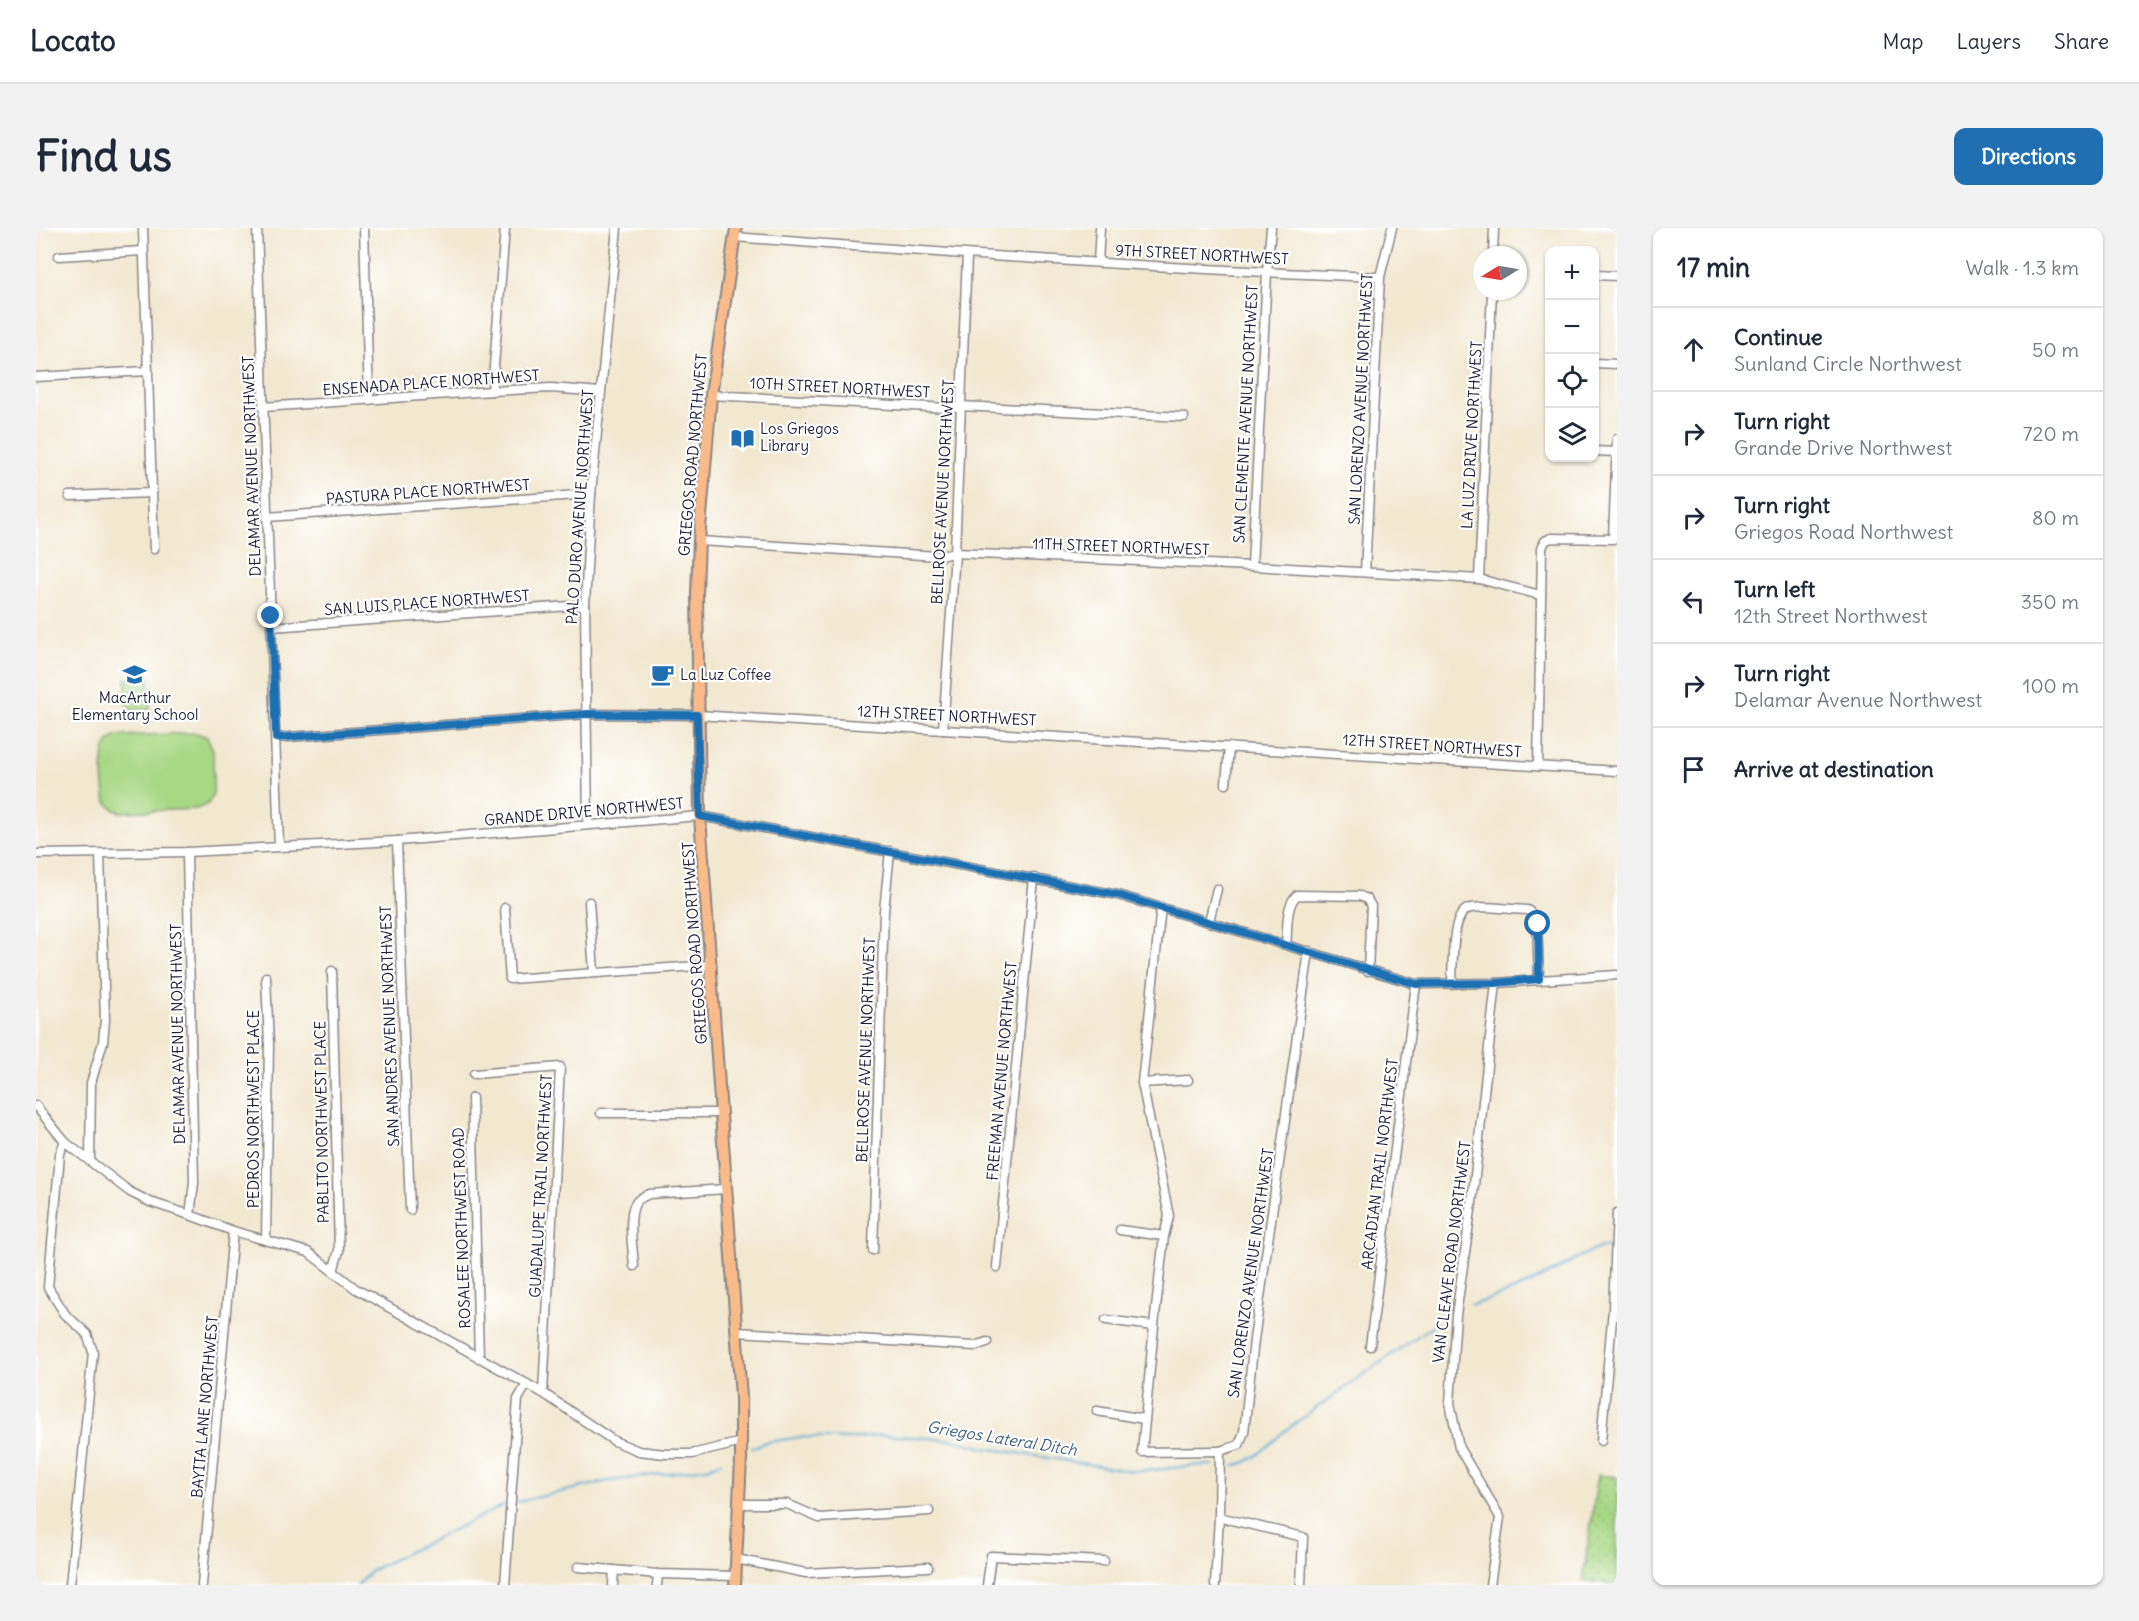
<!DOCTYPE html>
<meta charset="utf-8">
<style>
body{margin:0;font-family:Delius,sans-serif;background:#f2f2f3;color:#1f2937}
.controls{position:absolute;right:18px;top:18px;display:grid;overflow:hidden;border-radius:12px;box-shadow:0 2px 4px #0004}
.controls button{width:54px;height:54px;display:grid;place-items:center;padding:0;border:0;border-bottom:2px solid #e0e1e3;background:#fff;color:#1f2937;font:30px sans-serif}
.compass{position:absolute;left:1437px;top:18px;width:54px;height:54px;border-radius:50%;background:#fff;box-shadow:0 2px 4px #0004;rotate:259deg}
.stop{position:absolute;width:18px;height:18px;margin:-14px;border:4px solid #1f6fb2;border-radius:50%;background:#fff}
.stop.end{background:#1f6fb2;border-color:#fff;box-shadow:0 2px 6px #0008}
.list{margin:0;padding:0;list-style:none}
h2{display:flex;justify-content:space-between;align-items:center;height:78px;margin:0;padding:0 24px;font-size:26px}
h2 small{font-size:20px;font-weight:400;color:#747a83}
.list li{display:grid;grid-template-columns:39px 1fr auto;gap:18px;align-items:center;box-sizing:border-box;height:84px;padding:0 24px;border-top:2px solid #e0e1e3}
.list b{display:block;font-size:22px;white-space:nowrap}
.list p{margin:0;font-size:20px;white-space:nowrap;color:#747a83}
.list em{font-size:20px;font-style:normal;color:#747a83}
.icon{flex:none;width:33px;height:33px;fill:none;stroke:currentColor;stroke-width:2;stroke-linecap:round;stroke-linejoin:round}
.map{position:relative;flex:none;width:1581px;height:1357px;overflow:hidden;border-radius:12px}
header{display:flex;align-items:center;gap:36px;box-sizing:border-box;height:84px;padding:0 30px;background:#fff;border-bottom:2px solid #e0e1e3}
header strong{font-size:28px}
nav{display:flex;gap:33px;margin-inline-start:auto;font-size:21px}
.intro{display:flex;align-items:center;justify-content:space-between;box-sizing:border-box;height:144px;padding:0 36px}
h1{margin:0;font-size:42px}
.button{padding:15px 27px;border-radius:12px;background:#1f6fb2;color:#fff;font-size:21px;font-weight:700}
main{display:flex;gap:36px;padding:0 36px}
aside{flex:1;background:#fff;border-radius:12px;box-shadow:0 2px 4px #0004}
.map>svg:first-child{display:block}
</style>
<header>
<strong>Locato</strong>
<nav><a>Map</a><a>Layers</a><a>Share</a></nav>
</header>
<div class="intro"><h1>Find us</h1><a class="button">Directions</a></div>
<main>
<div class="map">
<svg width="1581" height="1357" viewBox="0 0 1581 1357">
<defs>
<pattern id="grass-dots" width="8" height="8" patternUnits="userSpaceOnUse" patternTransform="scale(1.5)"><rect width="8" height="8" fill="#a9d885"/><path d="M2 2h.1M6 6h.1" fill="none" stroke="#91b974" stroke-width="1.8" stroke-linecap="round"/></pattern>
</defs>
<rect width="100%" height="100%" fill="#fff"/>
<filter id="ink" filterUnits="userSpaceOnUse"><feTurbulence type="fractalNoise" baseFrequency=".0167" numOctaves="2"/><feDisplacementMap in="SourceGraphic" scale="12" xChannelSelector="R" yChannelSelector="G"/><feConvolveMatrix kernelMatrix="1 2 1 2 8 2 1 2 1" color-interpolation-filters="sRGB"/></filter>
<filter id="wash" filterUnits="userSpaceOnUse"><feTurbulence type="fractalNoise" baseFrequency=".008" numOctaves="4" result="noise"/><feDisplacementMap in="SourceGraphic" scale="24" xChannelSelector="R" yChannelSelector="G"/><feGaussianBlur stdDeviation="1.35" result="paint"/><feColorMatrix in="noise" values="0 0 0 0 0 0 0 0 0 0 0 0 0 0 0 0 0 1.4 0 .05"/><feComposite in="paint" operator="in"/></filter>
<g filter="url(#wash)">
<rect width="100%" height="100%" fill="#f1e8d0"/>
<polygon fill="url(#grass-dots)" stroke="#667d60" stroke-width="1.5" points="1562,1247 1581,1249 1581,1357 1547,1352"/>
<g fill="#a9d885" stroke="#667d60" stroke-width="1.5">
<polygon points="113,450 114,481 91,482 90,451"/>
<path d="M161 505 171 509 177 522V567L172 576 160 581 84 584 79 582 70 574C68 555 59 513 83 508Z"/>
</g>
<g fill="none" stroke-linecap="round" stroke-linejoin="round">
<g stroke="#5ca8d5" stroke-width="2">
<path d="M1435 1077C1463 1069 1491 1058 1517 1044 1535 1034 1551 1022 1572 1018"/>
<path d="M716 1220 727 1215 764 1209 812 1211 848 1207 918 1212 949 1220 1095 1243C1124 1244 1148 1236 1177 1237"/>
<path d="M1198 1237C1218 1236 1235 1214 1251 1201L1400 1095"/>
<polyline points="481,1274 573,1253 670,1240 686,1234"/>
<polyline points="321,1357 335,1343 346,1337 470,1276"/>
</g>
</g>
</g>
<g filter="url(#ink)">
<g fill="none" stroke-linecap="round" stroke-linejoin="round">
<defs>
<g id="minor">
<polyline points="107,0 118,321"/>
<polyline points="221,0 243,618"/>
<polyline points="328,0 333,172"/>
<path d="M699 9C914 26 1129 41 1344 49"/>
<polyline points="1457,27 1458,0"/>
<polyline points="23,28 107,23"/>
<polyline points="1062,34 1064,0"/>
<polyline points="1558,47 1581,48"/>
<polyline points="1558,135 1581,136"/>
<polyline points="0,149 112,143"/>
<polyline points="456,163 469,0"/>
<polyline points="675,167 912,180 925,178 1148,189"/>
<polyline points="227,179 456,163 515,160 564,164"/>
<polyline points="1558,223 1580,224"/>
<polyline points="34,268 116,265"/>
<polyline points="231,289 555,266"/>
<polyline points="663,313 902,328 919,325 1216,338 1443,351 1504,367"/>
<polyline points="1216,338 1231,45 1235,0"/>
<polyline points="1329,344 1344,49 1356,0"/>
<polyline points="1443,351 1456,63"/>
<polyline points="235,399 549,377"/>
<polyline points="907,502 919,325 931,27"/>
<polyline points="240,510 551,486 661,487 1581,543"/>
<polyline points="1502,538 1506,320 1509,313 1515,310 1577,311 1581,211"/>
<polyline points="1190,556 1193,519"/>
<polyline points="552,597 549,377 555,266 581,0"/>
<polyline points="361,613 374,982"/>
<polyline points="151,624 158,955 154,987"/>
<polyline points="0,626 151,624 361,613 664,588 1082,667 1380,756 1460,755 1581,747"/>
<polyline points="553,674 558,744"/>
<polyline points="1125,679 1106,855 1133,988 1128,1008 1118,1098 1106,1224 1184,1223"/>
<polyline points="469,680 474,751 676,737"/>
<polyline points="1173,693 1181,661"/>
<path d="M1250 717C1252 702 1249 678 1261 667L1324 668 1331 671 1335 678 1332 743"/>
<polyline points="296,743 303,1023 297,1043"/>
<polyline points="230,749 233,817 230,1012"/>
<path d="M1416 756C1417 739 1414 682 1435 680 1453 677 1474 682 1491 682L1499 688 1501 696 1503 751"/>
<polyline points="438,846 524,839 507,1165"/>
<polyline points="1106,855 1152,852"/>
<polyline points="436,870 443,1130"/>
<polyline points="0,878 29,914 94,964 114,974 154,987 197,1003 272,1024 320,1061 507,1165 578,1213 603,1223 629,1226 656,1226 706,1214"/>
<polyline points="565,885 686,885"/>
<polyline points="29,914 24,926 23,938 12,1059 29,1086 51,1106 57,1124 34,1357"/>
<polyline points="54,933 55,855 67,814 69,792 64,626"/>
<polyline points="1084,1002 1128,1008"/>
<polyline points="837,1022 848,683 854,623"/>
<path d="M598 1038C597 1022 592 993 598 978 601 971 606 969 613 966L690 961"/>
<polyline points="961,1039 998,650"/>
<polyline points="1070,1092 1118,1098"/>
<polyline points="701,1104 939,1118 951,1114"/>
<polyline points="1334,1118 1380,756"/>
<polyline points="1061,1183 1108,1191"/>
<polyline points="1565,1213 1577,1081 1581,985"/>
<polyline points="703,1276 751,1276 783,1290 893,1283"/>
<polyline points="1183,1289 1267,1309 1265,1357"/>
<polyline points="700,1331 770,1345 892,1339"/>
<polyline points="542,1339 622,1346 699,1348"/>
<polyline points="166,1357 197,1003"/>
<polyline points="469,1357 482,1171 491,1156"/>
<polyline points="577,1357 578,1342"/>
<polyline points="621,1357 622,1346"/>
<polyline points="951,1357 955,1328 1068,1333"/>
<polyline points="1179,1357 1183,1289 1184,1223 1203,1217 1208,1204 1218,1112 1273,723"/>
<polyline points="1454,1357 1464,1289 1423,1220 1414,1175 1420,1087 1436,975 1460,755"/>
</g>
<polyline id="major" points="699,1357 705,1231 705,1170 664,588 661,364 663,313 675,167 700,0"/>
</defs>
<use href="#minor" stroke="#8a8586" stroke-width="11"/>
<use href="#major" stroke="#8a8586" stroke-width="14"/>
<use href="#minor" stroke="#fff" stroke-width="8"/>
<use href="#major" stroke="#fabb8b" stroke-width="10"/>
</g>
</g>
<g fill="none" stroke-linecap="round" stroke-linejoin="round" filter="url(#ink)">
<polyline stroke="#1f6fb2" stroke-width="8" points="235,388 240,510 551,486 661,487 664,588 1082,667 1380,756 1460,755 1503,751 1502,696"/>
</g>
<defs>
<symbol id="library-bare" viewBox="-9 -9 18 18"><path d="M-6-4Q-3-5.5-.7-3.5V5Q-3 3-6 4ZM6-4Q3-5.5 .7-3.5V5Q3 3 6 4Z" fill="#1f6fb2" stroke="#fff" stroke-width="2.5" paint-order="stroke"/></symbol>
<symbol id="school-bare" viewBox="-9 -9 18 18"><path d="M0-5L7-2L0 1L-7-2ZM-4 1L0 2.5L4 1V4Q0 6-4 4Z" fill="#1f6fb2" stroke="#fff" stroke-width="2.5" paint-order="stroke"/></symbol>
<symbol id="cafe-bare" viewBox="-9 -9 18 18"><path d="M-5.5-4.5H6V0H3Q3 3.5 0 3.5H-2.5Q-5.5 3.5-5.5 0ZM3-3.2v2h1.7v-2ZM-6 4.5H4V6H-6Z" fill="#1f6fb2" stroke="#fff" stroke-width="2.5" paint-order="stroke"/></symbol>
</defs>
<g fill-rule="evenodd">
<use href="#library-bare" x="690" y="194" width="33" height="33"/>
<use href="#school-bare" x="82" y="430" width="33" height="33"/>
<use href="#cafe-bare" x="610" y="430" width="33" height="33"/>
</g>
<g text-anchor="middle" stroke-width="4.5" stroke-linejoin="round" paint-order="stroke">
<g font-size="15" fill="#22223b" stroke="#fff">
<text transform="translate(1166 27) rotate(3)" y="5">9TH STREET NORTHWEST</text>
<text transform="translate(395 155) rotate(-4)" y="5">ENSENADA PLACE NORTHWEST</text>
<text transform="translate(804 160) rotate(3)" y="5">10TH STREET NORTHWEST</text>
<text transform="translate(1325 171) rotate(-87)" y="5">SAN LORENZO AVENUE NORTHWEST</text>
<text transform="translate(1210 186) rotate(-87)" y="5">SAN CLEMENTE AVENUE NORTHWEST</text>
<text transform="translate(1436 207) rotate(-87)" y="5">LA LUZ DRIVE NORTHWEST</text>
<text transform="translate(657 227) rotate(-85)" y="5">GRIEGOS ROAD NORTHWEST</text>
<text transform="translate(216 238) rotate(-92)" y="5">DELAMAR AVENUE NORTHWEST</text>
<text transform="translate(392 264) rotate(-4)" y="5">PASTURA PLACE NORTHWEST</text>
<text transform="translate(907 264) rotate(-87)" y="5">BELLROSE AVENUE NORTHWEST</text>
<text transform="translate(544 279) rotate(-86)" y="5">PALO DURO AVENUE NORTHWEST</text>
<text transform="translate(1085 319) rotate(2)" y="5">11TH STREET NORTHWEST</text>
<text transform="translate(391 375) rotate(-4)" y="5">SAN LUIS PLACE NORTHWEST</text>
<text transform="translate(911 488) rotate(3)" y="5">12TH STREET NORTHWEST</text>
<text transform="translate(1396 518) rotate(4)" y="5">12TH STREET NORTHWEST</text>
<text transform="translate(548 584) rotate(-5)" y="5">GRANDE DRIVE NORTHWEST</text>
<text transform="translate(659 715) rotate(-94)" y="5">GRIEGOS ROAD NORTHWEST</text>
<text transform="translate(354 798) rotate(-92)" y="5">SAN ANDRES AVENUE NORTHWEST</text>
<text transform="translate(142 806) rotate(-91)" y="5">DELAMAR AVENUE NORTHWEST</text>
<text transform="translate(830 822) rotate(-88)" y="5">BELLROSE AVENUE NORTHWEST</text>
<text transform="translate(966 843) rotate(-85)" y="5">FREEMAN AVENUE NORTHWEST</text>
<text transform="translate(218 881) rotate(-90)" y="5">PEDROS NORTHWEST PLACE</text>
<text transform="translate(286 894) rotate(-91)" y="5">PABLITO NORTHWEST PLACE</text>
<text transform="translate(1344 936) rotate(-83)" y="5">ARCADIAN TRAIL NORTHWEST</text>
<text transform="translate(505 958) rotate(-87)" y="5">GUADALUPE TRAIL NORTHWEST</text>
<text transform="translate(426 1000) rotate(-92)" y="5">ROSALEE NORTHWEST ROAD</text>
<text transform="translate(1416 1024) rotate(-83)" y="5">VAN CLEAVE ROAD NORTHWEST</text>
<text transform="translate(1215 1045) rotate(-82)" y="5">SAN LORENZO AVENUE NORTHWEST</text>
<text transform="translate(169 1179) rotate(-85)" y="5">BAYITA LANE NORTHWEST</text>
</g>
<g font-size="15" fill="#22223b" stroke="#fff" text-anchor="start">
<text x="724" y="206">Los Griegos<tspan x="724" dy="17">Library</tspan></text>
<text x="644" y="452">La Luz Coffee</text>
<text x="99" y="475" text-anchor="middle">MacArthur<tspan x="99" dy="17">Elementary School</tspan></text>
</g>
<g font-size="16" font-style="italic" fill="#3c5e80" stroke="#fff">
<text transform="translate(966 1210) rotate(9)" y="6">Griegos Lateral Ditch</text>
</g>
</g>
</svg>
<div class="controls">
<button>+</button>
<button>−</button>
<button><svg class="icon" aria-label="locate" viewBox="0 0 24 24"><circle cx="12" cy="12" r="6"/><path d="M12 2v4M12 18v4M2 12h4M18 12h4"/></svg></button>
<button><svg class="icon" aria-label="layers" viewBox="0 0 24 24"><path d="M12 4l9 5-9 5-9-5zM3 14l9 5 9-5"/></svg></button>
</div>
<svg class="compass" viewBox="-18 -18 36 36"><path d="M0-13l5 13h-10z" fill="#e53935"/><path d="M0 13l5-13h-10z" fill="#747a83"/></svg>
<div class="stop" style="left:1502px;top:696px"></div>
<div class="stop end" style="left:235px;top:388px"></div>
</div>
<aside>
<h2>17 min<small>Walk · 1.3 km</small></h2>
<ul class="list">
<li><svg class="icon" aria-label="ahead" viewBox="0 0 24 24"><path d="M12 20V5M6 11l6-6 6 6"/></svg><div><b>Continue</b><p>Sunland Circle Northwest</p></div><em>50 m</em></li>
<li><svg class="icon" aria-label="right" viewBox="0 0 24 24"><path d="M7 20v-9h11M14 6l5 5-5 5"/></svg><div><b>Turn right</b><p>Grande Drive Northwest</p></div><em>720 m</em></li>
<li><svg class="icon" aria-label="right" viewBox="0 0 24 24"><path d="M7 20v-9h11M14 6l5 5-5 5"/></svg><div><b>Turn right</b><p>Griegos Road Northwest</p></div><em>80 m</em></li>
<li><svg class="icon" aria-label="left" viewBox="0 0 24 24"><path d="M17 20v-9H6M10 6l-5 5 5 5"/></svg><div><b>Turn left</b><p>12th Street Northwest</p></div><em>350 m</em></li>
<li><svg class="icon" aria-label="right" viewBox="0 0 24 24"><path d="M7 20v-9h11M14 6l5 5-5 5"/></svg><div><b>Turn right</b><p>Delamar Avenue Northwest</p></div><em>100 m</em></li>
<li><svg class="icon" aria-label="arrive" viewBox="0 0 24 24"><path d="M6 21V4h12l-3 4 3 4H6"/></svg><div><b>Arrive at destination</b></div></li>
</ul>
</aside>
</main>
